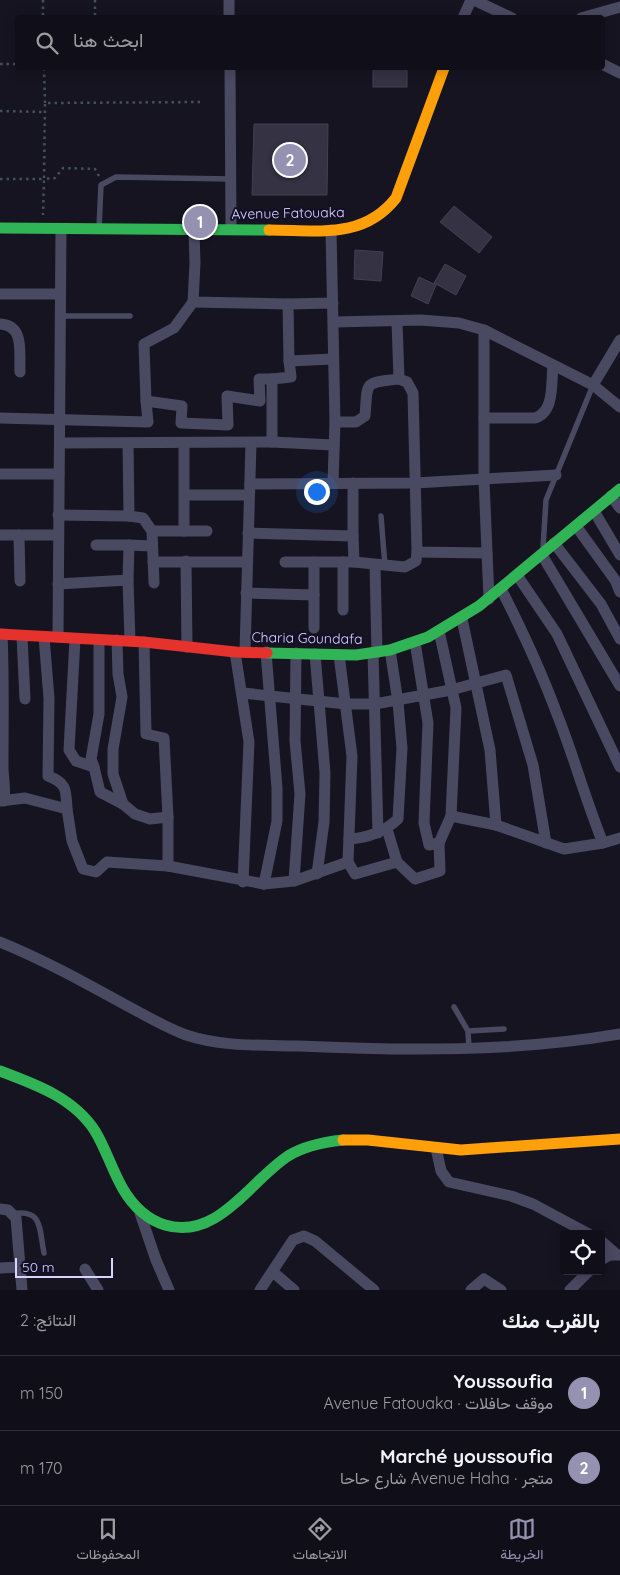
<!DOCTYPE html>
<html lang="ar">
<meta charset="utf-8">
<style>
body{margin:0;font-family:Quicksand,Vazirmatn,sans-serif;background:#1e1d26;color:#f1f3f6;direction:rtl}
.controls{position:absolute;right:15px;bottom:15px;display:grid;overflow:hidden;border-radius:5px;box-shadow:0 2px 12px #0003}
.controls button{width:45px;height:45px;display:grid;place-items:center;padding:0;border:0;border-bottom:1px solid #302f38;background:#100f19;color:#f1f3f6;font:25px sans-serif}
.scale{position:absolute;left:15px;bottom:12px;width:98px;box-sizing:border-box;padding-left:5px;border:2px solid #d9d4ff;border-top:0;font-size:14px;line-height:18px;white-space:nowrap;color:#d9d4ff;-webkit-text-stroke:4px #130f26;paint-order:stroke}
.you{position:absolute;left:316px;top:491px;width:18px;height:18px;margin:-12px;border:4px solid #fff;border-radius:50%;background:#1a73e8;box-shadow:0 0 0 8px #1a73e833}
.badge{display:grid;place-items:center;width:32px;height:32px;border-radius:50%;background:#9591b1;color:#fff;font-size:16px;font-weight:700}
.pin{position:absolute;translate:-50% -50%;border:2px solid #fff;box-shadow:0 1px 5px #0006}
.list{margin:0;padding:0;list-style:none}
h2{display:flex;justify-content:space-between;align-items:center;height:65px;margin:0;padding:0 20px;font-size:21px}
h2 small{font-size:16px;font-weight:400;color:#9c9ca2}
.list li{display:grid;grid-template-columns:32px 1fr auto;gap:15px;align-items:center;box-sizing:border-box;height:75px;padding:0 20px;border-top:1px solid #302f38}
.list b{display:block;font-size:19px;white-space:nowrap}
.list p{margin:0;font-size:16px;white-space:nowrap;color:#9c9ca2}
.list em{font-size:16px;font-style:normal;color:#9c9ca2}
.icon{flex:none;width:28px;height:28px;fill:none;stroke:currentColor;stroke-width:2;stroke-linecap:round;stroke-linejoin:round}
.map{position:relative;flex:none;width:620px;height:1290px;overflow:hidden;direction:ltr}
.search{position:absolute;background:#100f19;box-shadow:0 2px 12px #0003;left:15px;right:15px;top:15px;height:55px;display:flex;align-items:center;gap:12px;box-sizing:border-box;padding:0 18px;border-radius:5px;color:#9c9ca2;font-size:19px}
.sheet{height:215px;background:#100f19}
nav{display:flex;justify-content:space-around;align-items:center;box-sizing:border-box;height:70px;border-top:1px solid #302f38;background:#100f19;font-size:14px;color:#9c9ca2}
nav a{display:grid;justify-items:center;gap:2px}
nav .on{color:#9591b1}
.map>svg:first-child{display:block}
</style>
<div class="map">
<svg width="620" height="1290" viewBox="0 0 620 1290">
<rect width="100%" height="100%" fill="#161421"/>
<g fill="#343243" stroke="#433f54">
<rect x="373" y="68" width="34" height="19"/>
<polygon points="254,124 328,124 327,195 252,195"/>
<polygon points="454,206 492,237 479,253 440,222"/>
<polygon points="355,250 383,252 381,281 354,279"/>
<polygon points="445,264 466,276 456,295 434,283"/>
<polygon points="419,277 436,285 428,304 411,296"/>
</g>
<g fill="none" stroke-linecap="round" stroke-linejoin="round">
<g stroke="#44505f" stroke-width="2.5" stroke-dasharray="2.5 4" stroke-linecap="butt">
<polyline points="43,0 43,18"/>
<polyline points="95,0 95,18"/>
<polyline points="0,64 18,64"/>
<polyline points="44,68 45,103"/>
<polyline points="0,111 43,112"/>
<polyline points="99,176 95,169 63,168 55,178 44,179 45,103 200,102"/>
<polyline points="0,179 44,179 43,215"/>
</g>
<g stroke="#4a4962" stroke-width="5.5">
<polyline points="99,228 101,185 116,177 230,179"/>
<polyline points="59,316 130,316"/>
<polyline points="381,516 385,566"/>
<polyline points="543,548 546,500 593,385"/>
<polyline points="454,1007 468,1031 469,1048"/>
<polyline points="468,1031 504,1029"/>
<path d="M12 1214C43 1208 39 1229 44 1253"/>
</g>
<g stroke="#4a4962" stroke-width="11">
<polyline points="229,0 229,18"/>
<polyline points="474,0 512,18"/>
<polyline points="463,18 471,0"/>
<polyline points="581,18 620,7"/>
<polyline points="602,64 620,73"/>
<polyline points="230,68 231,228"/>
<polyline points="194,230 195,263 193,302 288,304"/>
<polyline points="331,230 335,422 333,482"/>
<polyline points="0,294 60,294"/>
<polyline points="333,303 288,304 289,361 333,359"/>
<polyline points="397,321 399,379 407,382 413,393 417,552 487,553"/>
<polyline points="334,322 421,320 459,323 484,330 593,385 620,407"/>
<path d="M0 324C25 325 19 353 20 372"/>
<polyline points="484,330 484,480 489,599"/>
<polyline points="593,385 620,340"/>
<polyline points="146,401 144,344 174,328 193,302"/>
<polyline points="0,418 148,422 146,401 182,406 181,423 228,425 227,396 260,401 259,379 272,379"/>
<path d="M484 418H535C555 412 551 382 553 365"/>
<path d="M335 422H356L365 416C368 382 362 383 399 379"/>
<polyline points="272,442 272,379 291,377 289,361"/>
<polyline points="60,443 272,442 334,445"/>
<polyline points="128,443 129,516 143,518 152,531 154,583"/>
<polyline points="184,443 184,531"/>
<polyline points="0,474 59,474"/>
<polyline points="250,484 415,483 556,475"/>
<polyline points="185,495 249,495"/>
<polyline points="611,496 620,508"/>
<polyline points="594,511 620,555"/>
<polyline points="58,515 129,516"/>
<polyline points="576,526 615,580 620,592"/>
<polyline points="152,531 207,531"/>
<polyline points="248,533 353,536 353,483"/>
<polyline points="0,535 58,535"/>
<polyline points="19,535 20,581"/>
<polyline points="353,536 354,562"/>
<polyline points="554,543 601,604 620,639"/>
<polyline points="96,545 129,545"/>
<polyline points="542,555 620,686"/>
<polyline points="186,561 187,647"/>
<polyline points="153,562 246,562"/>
<polyline points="285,562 354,562 405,567 416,561 417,552"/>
<polyline points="314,562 314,628"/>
<polyline points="375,565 377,653"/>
<polyline points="517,575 557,634 620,767"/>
<polyline points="128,580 130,641"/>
<polyline points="58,584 128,580 129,545 152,546"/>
<path d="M501 589C522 630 541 671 557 714 574 757 586 801 603 843"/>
<polyline points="246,593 314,595"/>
<polyline points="343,610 343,562"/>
<polyline points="462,619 490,750 496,825"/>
<polyline points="439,631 456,708 451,816"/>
<path d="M2 634C4 678 3 722 3 766 3 779 6 788 4 801"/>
<polyline points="22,636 25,699"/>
<path d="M44 637 49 698 48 776C67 783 66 790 67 809"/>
<polyline points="58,637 61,230"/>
<polyline points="75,639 69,750 76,761 94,767 100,792 123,804"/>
<polyline points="117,640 118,674 122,697 113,749 113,774 123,804 135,814 150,819 168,817 168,866"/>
<polyline points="144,642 146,734 164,738 168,817"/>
<polyline points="415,642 428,723 424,823 429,845 439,843"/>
<polyline points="235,652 249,742 243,882"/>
<polyline points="245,652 251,443"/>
<polyline points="373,653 378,833"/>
<polyline points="315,654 325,773 324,822 317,874"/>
<polyline points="339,655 352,756 348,862"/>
<polyline points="243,693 346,704 375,704 451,690 506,675 533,765 546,843"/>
<polyline points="94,767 91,759 99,714 99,640"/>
<polyline points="0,801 25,798 67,809 72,841 83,869 96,872 107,862 168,866 264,884 294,881 348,862 355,874 397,862 387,829"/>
<path d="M349 839C368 838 384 832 398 819L402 748 398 702 390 650"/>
<polyline points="397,862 415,879 440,871 439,843 451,816 496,825 564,849 603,843 620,838"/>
<polyline points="294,881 300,794 295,741 296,653"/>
<polyline points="264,884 277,821 277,788 266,652"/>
<path d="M0 942C42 959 82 981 122 1003 143 1014 164 1027 186 1035 222 1047 262 1045 299 1046 406 1051 514 1052 620 1034"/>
<polyline points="436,1148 441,1171 449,1182 511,1196 533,1204 589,1234"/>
<polyline points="0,1209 8,1210 16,1218 22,1290"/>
<polyline points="140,1213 156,1260 169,1290"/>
<polyline points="601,1241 616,1254"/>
<polyline points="601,1260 610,1255 620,1255"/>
<polyline points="0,1268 21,1267"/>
<polyline points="85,1269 98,1290"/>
<polyline points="273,1272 294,1290"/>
<polyline points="260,1290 293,1240 304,1236 315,1241 374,1290"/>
<polyline points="471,1290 484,1279 501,1290"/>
<polyline points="570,1290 589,1271"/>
</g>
<g stroke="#30b455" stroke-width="11">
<polyline points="0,228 269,230"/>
<polyline points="267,653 356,655 390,650 428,637 479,606 620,489"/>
<path d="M0 1071C35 1084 74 1098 95 1131 106 1149 112 1170 123 1189 133 1206 146 1219 165 1225 217 1241 250 1181 288 1156 304 1146 324 1142 343 1140"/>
</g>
<g stroke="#ff9f0a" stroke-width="11">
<path d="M269 230C317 230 363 240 396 198L444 68"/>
<polyline points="343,1140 368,1140 461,1150 620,1139"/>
</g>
<polyline stroke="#e5322d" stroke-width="11" points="0,634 144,642 235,652 267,653"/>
</g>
<g text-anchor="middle" stroke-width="4" stroke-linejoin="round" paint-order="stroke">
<g font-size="14" fill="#d9d4ff" stroke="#130f26">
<text transform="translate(288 213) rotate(-1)" y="5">Avenue Fatouaka</text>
<text transform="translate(307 638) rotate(1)" y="5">Charia Goundafa</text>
</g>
</g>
</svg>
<div class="controls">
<button><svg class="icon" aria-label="locate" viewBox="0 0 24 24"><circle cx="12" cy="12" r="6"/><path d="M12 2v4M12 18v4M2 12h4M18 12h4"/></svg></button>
</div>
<div class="scale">50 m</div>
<div class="you"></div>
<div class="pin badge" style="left:200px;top:222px">1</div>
<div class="pin badge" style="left:290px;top:160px">2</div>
<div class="search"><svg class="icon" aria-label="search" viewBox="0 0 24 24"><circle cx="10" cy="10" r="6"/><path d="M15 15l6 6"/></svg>ابحث هنا</div>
</div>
<section class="sheet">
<h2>بالقرب منك<small>النتائج: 2</small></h2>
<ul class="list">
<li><span class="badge">1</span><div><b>Youssoufia</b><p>موقف حافلات · Avenue Fatouaka</p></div><em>150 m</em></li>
<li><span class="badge">2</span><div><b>Marché youssoufia</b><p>متجر · Avenue Haha شارع حاحا</p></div><em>170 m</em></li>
</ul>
</section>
<nav>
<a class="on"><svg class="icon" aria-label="map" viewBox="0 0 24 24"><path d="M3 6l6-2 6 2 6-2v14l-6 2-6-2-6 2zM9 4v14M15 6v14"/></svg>الخريطة</a>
<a><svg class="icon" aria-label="directions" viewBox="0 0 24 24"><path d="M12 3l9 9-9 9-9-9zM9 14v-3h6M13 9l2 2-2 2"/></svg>الاتجاهات</a>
<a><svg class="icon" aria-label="saved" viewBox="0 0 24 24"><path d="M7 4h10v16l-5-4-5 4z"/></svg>المحفوظات</a>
</nav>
